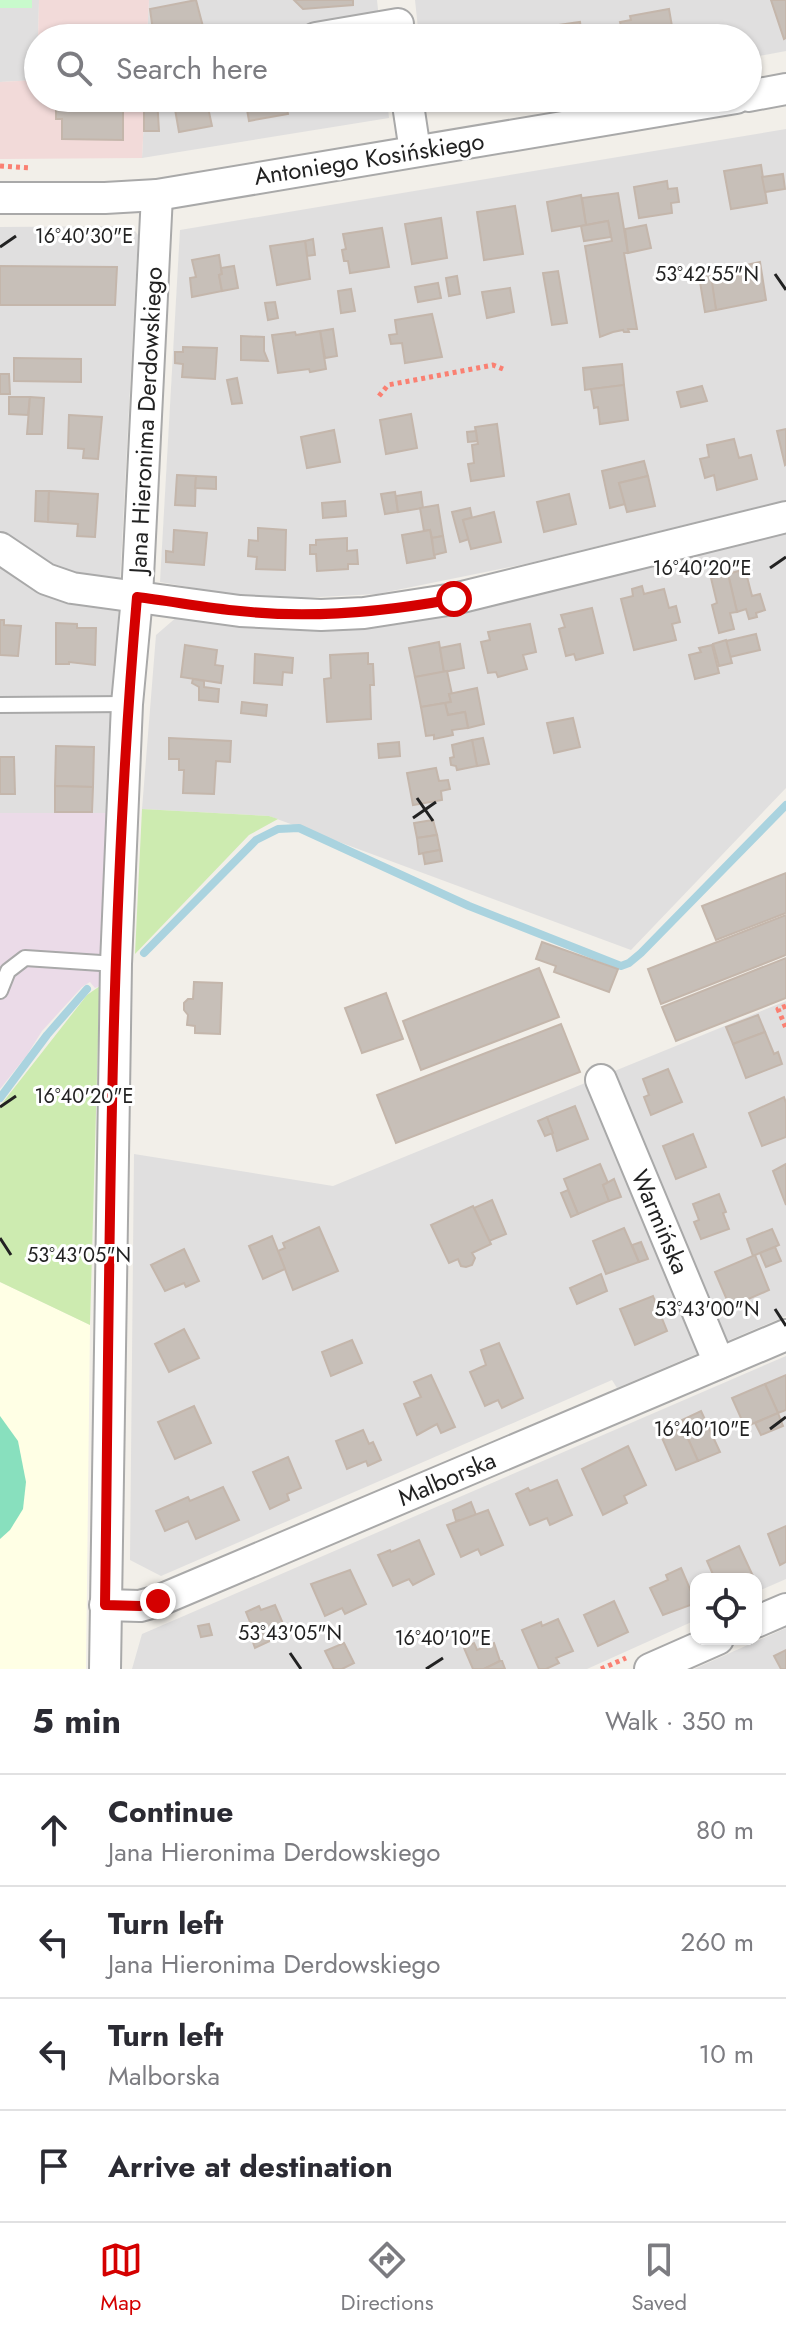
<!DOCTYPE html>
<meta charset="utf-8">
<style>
body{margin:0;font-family:Jost,sans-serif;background:#f7f7f7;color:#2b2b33}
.controls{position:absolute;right:24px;bottom:24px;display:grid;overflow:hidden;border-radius:16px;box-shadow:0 2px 6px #0004}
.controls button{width:72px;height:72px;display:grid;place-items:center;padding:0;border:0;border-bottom:2px solid #e1e1e2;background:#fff;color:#2b2b33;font:40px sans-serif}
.stop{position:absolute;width:24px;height:24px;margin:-18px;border:6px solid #d40000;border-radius:50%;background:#fff}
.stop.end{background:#d40000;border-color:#fff;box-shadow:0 2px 8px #0008}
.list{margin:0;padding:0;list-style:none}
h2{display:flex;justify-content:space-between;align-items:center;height:104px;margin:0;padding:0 32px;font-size:34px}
h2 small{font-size:26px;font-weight:400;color:#7c7c81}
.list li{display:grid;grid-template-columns:52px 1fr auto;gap:24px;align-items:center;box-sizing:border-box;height:112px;padding:0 32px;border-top:2px solid #e1e1e2}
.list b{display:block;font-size:30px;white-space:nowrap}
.list p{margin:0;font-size:26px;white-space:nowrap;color:#7c7c81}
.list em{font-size:26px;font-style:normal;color:#7c7c81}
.icon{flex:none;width:44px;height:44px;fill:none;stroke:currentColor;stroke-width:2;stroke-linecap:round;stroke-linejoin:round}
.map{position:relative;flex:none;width:786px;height:1669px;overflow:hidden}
.search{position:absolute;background:#fff;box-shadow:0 2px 6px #0004;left:24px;right:24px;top:24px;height:88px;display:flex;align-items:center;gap:20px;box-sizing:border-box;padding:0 28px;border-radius:44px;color:#7c7c81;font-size:30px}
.sheet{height:552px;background:#fff}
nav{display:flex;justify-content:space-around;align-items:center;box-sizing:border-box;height:112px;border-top:2px solid #e1e1e2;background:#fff;font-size:22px;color:#7c7c81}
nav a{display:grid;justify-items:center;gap:4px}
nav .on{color:#d40000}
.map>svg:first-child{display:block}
</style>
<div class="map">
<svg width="786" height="1669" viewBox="0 0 786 1669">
<rect width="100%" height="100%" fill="#f2efe9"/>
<g fill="#e0dfdf">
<polygon points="0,0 39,0 37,80 0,82"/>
<polygon points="149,0 377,0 381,38 147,38"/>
<polygon points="415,0 786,0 786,51 748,58 748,38 419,38"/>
<polygon points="145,98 387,98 389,118 142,158"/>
<polygon points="426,98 502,98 427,111"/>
<polygon points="786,129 786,500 525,564 377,594 300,598 223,593 160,582 180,230"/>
<polygon points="131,226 138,235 108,813 0,813 0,227"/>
<polygon points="786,532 786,788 631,950 269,816 142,809 156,635 178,616 238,625 314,630 391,624 467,612"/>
<polygon points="786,1001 786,1316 617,1388 612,1380 161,1576 130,1560 134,1154 333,1186"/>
<polygon points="786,1356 786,1579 756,1592 756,1579 696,1579 696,1620 587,1669 132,1669 142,1634"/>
<polygon points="786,1628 786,1669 694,1669"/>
</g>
<polygon fill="#f2dad9" points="39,0 149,0 147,38 38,38 38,98 145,98 142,158 0,159 0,82 37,80"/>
<polygon fill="#ebdbe8" points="0,813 108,813 100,986 95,988 90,982 82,987 42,1031 27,1055 0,1089"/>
<polygon fill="#ffffe5" points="0,1282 90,1325 86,1669 0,1669"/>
<g fill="#cdebb0">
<polygon points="142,809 269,816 278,819 249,835 135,954"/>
<polygon points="100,986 99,1004 90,1325 0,1282 0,1106 87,995"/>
</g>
<rect fill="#c8facc" x="0" y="0" width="32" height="8"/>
<polygon fill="#88e0be" points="0,1416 18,1441 26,1482 23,1509 10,1530 0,1539"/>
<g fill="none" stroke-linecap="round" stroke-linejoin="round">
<g stroke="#aad3df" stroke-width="8">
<polyline points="144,953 256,840 278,829 299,828 469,906 621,966 629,963 641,953 786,805"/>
<polyline points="0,1098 47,1035 87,989"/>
</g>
</g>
<g fill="#c7bfb8" stroke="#c4b6ab" stroke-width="2">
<polygon points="196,0 206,38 154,38 150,9"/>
<polygon points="294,0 353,0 353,5 303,9"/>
<polygon points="771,0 786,0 786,38 784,39"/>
<polygon points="669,9 674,38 624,38 620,22 631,20 630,16"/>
<polygon points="580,22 581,29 592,28 594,38 546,38 544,27"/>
<polygon points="504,32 504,38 472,38"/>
<polygon points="62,98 132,98 132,108 123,108 123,140 62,139 62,119 56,119 56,109 62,109"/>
<polygon points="144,98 157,98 159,131 144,131"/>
<polygon points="173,98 206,98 212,126 179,132"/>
<polygon points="245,98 285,98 288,114 249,121"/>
<polygon points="338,98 373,98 373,101 339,106"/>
<polygon points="761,165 767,203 731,209 724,171"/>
<polygon points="783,174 785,189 765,192 762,177"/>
<polygon points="667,181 668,189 677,188 679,202 671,203 672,213 639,218 634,187"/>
<polygon points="618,193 628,253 624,253 637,329 628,329 629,332 624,332 623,330 613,332 600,337 585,246 612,241 608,221 586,225 582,198"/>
<polygon points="581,195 586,225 552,231 547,202"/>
<polygon points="515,206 523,254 484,260 477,212"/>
<polygon points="441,218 447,258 412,264 405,224"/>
<polygon points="608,221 611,237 584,241 581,226"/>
<polygon points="646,225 651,248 628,253 625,229"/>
<polygon points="382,228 389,267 350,273 348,261 344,261 342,250 346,249 343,234"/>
<polygon points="313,239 315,255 307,256 305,241"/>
<polygon points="305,241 310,279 277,285 270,246"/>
<polygon points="219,255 222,274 219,275 222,291 192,297 190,278 196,277 192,260"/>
<polygon points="760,262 766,300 716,310 711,281 738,275 737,267"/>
<polygon points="0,266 117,267 115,305 0,305"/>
<polygon points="234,266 238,288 222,291 219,275 222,274 221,268"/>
<polygon points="710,268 716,310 705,312 698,270"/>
<polygon points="558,271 567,323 552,325 543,273"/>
<polygon points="457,276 460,294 449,296 446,278"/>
<polygon points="438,283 441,298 418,302 415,287"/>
<polygon points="510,288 514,312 487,318 482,292"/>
<polygon points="351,289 355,311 341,313 338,291"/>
<polygon points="275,302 278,318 268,320 265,303"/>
<polygon points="432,314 442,357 405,363 402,343 391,344 389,335 397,334 395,320"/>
<polygon points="333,329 337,356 325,358 320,331"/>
<polygon points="320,331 326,369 310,372 309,369 278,373 272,335 295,332 296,335"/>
<polygon points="241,336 264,337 264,351 268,361 241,360"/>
<polygon points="183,347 217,348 215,379 182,377 183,364 175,363 175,352 183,352"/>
<polygon points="14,358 81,359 81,382 14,381"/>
<polygon points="622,364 624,385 585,390 583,368"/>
<polygon points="0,374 9,374 10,394 0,394"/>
<polygon points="237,378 242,403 232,404 227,380"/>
<polygon points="624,385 628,420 600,424 598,407 594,408 591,389"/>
<polygon points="702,386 707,401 681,407 677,392"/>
<polygon points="9,397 30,397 28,415 9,414"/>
<polygon points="30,397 44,398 42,434 27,434"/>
<polygon points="411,414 417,448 386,454 380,420"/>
<polygon points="69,415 102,417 98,459 83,458 84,449 68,448"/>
<polygon points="497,424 504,476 471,481 468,464 474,463 472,445 478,444 475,427"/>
<polygon points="786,429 786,464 785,465 777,431"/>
<polygon points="334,430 340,462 307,468 301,437"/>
<polygon points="476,431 477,441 468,442 467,432"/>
<polygon points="734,439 739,458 751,455 757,479 717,490 714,475 705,478 700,459 709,457 707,445"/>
<polygon points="644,461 648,476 619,483 625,504 610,508 602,471"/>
<polygon points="177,475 196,476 195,506 175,505"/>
<polygon points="196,476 216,477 216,489 195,488"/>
<polygon points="648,476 655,506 627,512 619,483"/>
<polygon points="36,491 49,491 48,522 35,521"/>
<polygon points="49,491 98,494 95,537 77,536 78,524 48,522"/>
<polygon points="395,492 398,512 385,514 381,494"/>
<polygon points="421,492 423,508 398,512 396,496"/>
<polygon points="569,494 576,524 544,532 537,502"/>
<polygon points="345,501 346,516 323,518 322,503"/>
<polygon points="438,505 443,536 432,538 430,530 424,531 420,508"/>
<polygon points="470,508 472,518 463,520 469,539 460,542 452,512"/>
<polygon points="494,512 501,542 471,549 463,520"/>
<polygon points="258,528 286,530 285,570 256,569 257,557 248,556 249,540 258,541"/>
<polygon points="174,530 207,533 204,565 166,562 166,551 173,552"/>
<polygon points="430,530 435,558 407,563 402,535"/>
<polygon points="443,536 446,552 434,555 432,538"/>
<polygon points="347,538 347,551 357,550 358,564 348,564 348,569 317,571 316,554 310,554 310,545 316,545 316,540"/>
<polygon points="745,569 752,596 760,594 765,610 756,613 757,617 749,619 746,609 737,612 728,574"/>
<polygon points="728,574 737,612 730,613 734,629 719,633 712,605 717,603 711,578"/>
<polygon points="642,586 644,594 664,589 669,608 676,606 680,622 672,624 676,640 634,650 621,599 633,596 632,589"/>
<polygon points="592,608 603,653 576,660 574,654 566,656 559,629 565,627 561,615"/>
<polygon points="0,620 4,620 4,625 21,626 18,656 0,655"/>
<polygon points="56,623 77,624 77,628 96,628 95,665 69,662 69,664 56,664"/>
<polygon points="530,624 536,652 523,655 527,669 498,677 496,672 488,673 481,642 490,640 488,632"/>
<polygon points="756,634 760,650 730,657 726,641"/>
<polygon points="726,640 732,663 719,666 713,644"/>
<polygon points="439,642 444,672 415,677 409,648"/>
<polygon points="460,644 464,668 444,672 440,648"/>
<polygon points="185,645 217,650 215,665 223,666 221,683 181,677"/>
<polygon points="712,645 719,673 695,679 689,655 701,652 699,648"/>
<polygon points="368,653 368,664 373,664 374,685 370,685 371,719 327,722 324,679 331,678 330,655"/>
<polygon points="255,654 293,658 292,673 283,672 282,685 254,683"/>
<polygon points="447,671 452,694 449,694 451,702 421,707 415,677"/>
<polygon points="193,679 204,681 204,687 219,689 218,702 199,700 199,687 192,683"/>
<polygon points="477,688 484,724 468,728 465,712 448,715 445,703 451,702 449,694"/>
<polygon points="242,702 267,705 266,716 241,713"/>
<polygon points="445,703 448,715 465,712 468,728 452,730 453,735 434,739 434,735 426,736 421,707"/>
<polygon points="573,718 580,747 554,753 547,723"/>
<polygon points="169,738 231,741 230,762 216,761 214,794 183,793 184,770 179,770 179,759 169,759"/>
<polygon points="483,738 489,764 477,766 472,740"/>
<polygon points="472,740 477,766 457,770 456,766 451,765 450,758 454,757 452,745"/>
<polygon points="399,742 400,756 379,758 378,744"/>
<polygon points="56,746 94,747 93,787 55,786"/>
<polygon points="0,757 14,757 15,794 0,794"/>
<polygon points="436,768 439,781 448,780 450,789 441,791 442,800 413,805 407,773"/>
<polygon points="55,786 93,787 92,812 55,812"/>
<polygon points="433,820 437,835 417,838 414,823"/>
<polygon points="437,835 440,850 419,854 417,838"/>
<polygon points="440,850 442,861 425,864 423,853"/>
<polygon points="786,873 786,913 716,940 702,906"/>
<polygon points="786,915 786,955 661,1004 648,969"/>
<polygon points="542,942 618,969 609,992 554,972 556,966 536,959"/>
<polygon points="786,958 786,998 676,1041 662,1007"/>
<polygon points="539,968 559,1017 421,1070 403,1021"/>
<polygon points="194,982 222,983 220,1034 195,1033 195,1026 187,1025 188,1015 184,1010 184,1003 188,999 193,999"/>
<polygon points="386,993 403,1039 362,1053 345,1008"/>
<polygon points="758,1015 765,1032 733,1044 726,1027"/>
<polygon points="561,1024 580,1072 396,1143 377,1095"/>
<polygon points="765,1032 774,1054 778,1052 782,1064 746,1078 733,1044"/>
<polygon points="668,1069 682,1102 651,1115 644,1097 649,1095 643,1079"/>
<polygon points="784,1097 786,1103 786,1137 762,1146 749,1113"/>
<polygon points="575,1106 588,1139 557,1151 547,1117"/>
<polygon points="547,1117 553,1133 545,1136 538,1121"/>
<polygon points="693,1134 706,1167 676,1179 663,1146"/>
<polygon points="600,1164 608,1183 603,1185 609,1201 578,1214 564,1179"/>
<polygon points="786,1164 786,1205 773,1171"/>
<polygon points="614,1179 621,1197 609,1201 603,1185"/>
<polygon points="568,1190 578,1214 571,1217 561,1193"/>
<polygon points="719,1194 726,1212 723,1213 729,1229 701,1239 694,1222 699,1220 693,1204"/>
<polygon points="492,1200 506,1234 489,1241 474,1208"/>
<polygon points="473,1206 491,1244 472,1253 475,1258 472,1265 466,1267 461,1266 458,1259 449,1263 431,1225"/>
<polygon points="319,1227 338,1271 293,1290 278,1251 285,1248 283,1243"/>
<polygon points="624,1228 639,1262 606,1274 593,1241"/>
<polygon points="772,1229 779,1245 753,1256 747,1239"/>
<polygon points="272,1236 285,1269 263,1279 249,1246"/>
<polygon points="641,1242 648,1259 639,1262 632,1245"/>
<polygon points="775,1247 781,1261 766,1267 760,1253"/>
<polygon points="184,1249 199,1281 186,1287 184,1283 165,1291 151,1265"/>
<polygon points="755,1255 769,1290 730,1307 715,1272"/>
<polygon points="601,1274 607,1291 577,1304 570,1288"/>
<polygon points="653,1296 667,1331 635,1345 620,1309"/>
<polygon points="184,1329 199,1358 169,1372 155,1344"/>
<polygon points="352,1340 362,1363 331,1376 322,1352"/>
<polygon points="499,1343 523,1398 502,1408 498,1400 485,1406 470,1372 486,1365 481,1350"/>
<polygon points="431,1375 455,1427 441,1433 437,1424 417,1435 404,1404 421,1397 414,1382"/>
<polygon points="786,1375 786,1410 778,1413 765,1384"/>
<polygon points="765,1384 778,1413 745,1427 732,1398"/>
<polygon points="194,1406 211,1443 175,1459 158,1422"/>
<polygon points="701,1411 720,1452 698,1461 680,1421"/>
<polygon points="778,1413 783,1426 761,1435 755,1423"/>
<polygon points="680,1421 698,1461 676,1470 659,1431"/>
<polygon points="363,1430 369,1444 373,1442 381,1460 368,1466 366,1461 347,1469 336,1441"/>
<polygon points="628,1446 646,1485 624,1496 627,1503 603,1515 582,1469"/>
<polygon points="288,1457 301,1488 287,1494 289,1500 270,1509 253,1472"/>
<polygon points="557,1480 572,1515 550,1525 547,1518 530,1525 516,1494 528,1488 530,1491"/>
<polygon points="223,1487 239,1520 196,1539 188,1521 165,1531 156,1511 188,1497 190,1501"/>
<polygon points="471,1502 476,1515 460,1522 459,1520 456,1521 453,1510"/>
<polygon points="488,1510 503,1545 481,1555 478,1549 461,1557 447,1525"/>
<polygon points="786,1526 786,1562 780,1565 768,1534"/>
<polygon points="419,1540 434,1574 413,1585 409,1579 393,1586 378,1555 390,1550 391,1552"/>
<polygon points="739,1546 753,1576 747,1579 715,1579 707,1561"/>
<polygon points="681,1568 696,1603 663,1615 650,1588 668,1580 666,1575"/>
<polygon points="350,1570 366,1604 345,1614 342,1608 325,1616 311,1584"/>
<polygon points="614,1601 628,1632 598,1646 584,1615"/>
<polygon points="275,1605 287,1633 255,1648 250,1634 254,1632 246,1612 259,1606 261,1610"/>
<polygon points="558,1619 573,1651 556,1658 559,1663 546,1669 539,1669 522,1630 541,1622 542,1626"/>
<polygon points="209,1624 212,1635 201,1637 198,1626"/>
<polygon points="344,1643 354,1663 342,1669 334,1669 325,1651"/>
<polygon points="474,1643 477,1650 494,1643 500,1661 484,1669 473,1669 464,1648"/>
<polygon points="786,1650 786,1669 781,1669 774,1656"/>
<polygon points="500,1661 502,1661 505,1669 484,1669"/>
</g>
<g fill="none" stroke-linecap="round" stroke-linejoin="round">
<defs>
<g id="lane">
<polyline points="0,705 127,704"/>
<polyline points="0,991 8,971 25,958 116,964"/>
</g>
<g id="street">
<polyline points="316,38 398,24"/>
<polyline points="748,96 786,89"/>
<polyline points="407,98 415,151"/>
<polyline points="0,198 105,198 157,195 736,98"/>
<polyline points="0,548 46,579 72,588 240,611 321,615 364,613 454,599 786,517"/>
<polyline points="601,1080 719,1363"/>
<polyline points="105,1605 140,1606 158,1601 786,1335"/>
<polyline points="756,1622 786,1609"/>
<polyline points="105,1669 116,964 127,704 137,597 157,195"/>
<polyline points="650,1669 718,1639"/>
</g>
</defs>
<use href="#lane" stroke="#a9a9a9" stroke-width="18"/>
<use href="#street" stroke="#a9a9a9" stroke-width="34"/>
<g stroke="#fa8072" stroke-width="5" stroke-dasharray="4 4" stroke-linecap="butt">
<polyline points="0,166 30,168"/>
<polyline points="379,396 388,385 493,365 503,369"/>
<polyline points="786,1006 778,1009 786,1028"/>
<polyline points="601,1669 626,1658"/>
</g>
<use href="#lane" stroke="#fff" stroke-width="14"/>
<use href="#street" stroke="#fff" stroke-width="30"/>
</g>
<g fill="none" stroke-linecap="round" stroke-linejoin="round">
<path stroke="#d40000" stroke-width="10" d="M158 1601 140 1606 105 1605C110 1269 108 932 137 597 171 601 206 608 240 611 312 619 384 612 454 599"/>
</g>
<path fill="none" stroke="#222" stroke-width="3" d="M0 247 16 236M775 274 786 290M770 568 786 557M417 798 433 821M413 818 436 802M0 1107 16 1096M0 1238 11 1255M775 1309 786 1326M770 1429 786 1417M290 1653 301 1669M426 1669 443 1658"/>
<g text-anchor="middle" stroke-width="6" stroke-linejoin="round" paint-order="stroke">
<g font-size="24" fill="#222" stroke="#fff">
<text transform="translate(369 159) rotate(-9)" y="8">Antoniego Kosińskiego</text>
<text transform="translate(146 420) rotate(-87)" y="8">Jana Hieronima Derdowskiego</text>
<text transform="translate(660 1222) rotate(67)" y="8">Warmińska</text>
<text transform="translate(447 1479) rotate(-23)" y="8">Malborska</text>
</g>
</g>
<g font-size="20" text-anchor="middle" fill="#222" stroke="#fff" stroke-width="6" stroke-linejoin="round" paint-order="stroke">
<text x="84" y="243">16°40'30"E</text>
<text x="707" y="281">53°42'55"N</text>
<text x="702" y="575">16°40'20"E</text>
<text x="84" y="1103">16°40'20"E</text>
<text x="79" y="1262">53°43'05"N</text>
<text x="707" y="1316">53°43'00"N</text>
<text x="702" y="1436">16°40'10"E</text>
<text x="290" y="1640">53°43'05"N</text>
<text x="443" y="1645">16°40'10"E</text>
</g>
</svg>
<div class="controls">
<button><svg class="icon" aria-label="locate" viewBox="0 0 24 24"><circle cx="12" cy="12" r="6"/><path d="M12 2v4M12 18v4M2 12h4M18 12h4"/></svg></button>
</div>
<div class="stop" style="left:454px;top:599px"></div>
<div class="stop end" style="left:158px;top:1601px"></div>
<div class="search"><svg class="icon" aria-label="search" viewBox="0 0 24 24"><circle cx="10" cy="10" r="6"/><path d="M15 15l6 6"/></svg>Search here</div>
</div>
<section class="sheet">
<h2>5 min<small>Walk · 350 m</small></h2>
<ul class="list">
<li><svg class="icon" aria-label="ahead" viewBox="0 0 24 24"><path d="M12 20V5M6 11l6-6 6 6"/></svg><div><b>Continue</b><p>Jana Hieronima Derdowskiego</p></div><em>80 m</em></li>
<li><svg class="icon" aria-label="left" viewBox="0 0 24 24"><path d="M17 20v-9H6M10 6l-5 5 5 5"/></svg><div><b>Turn left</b><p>Jana Hieronima Derdowskiego</p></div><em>260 m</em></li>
<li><svg class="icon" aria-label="left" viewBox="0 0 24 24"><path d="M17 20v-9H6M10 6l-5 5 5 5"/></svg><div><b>Turn left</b><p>Malborska</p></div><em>10 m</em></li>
<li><svg class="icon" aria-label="arrive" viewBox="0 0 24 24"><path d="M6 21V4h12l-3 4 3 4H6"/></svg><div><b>Arrive at destination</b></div></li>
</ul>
</section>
<nav>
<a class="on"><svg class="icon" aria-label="map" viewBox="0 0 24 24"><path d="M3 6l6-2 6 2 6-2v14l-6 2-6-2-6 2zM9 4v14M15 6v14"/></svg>Map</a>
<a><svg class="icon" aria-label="directions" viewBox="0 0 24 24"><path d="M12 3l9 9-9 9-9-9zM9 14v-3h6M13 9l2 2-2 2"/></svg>Directions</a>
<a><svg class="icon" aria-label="saved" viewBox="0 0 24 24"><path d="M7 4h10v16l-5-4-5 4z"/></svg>Saved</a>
</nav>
